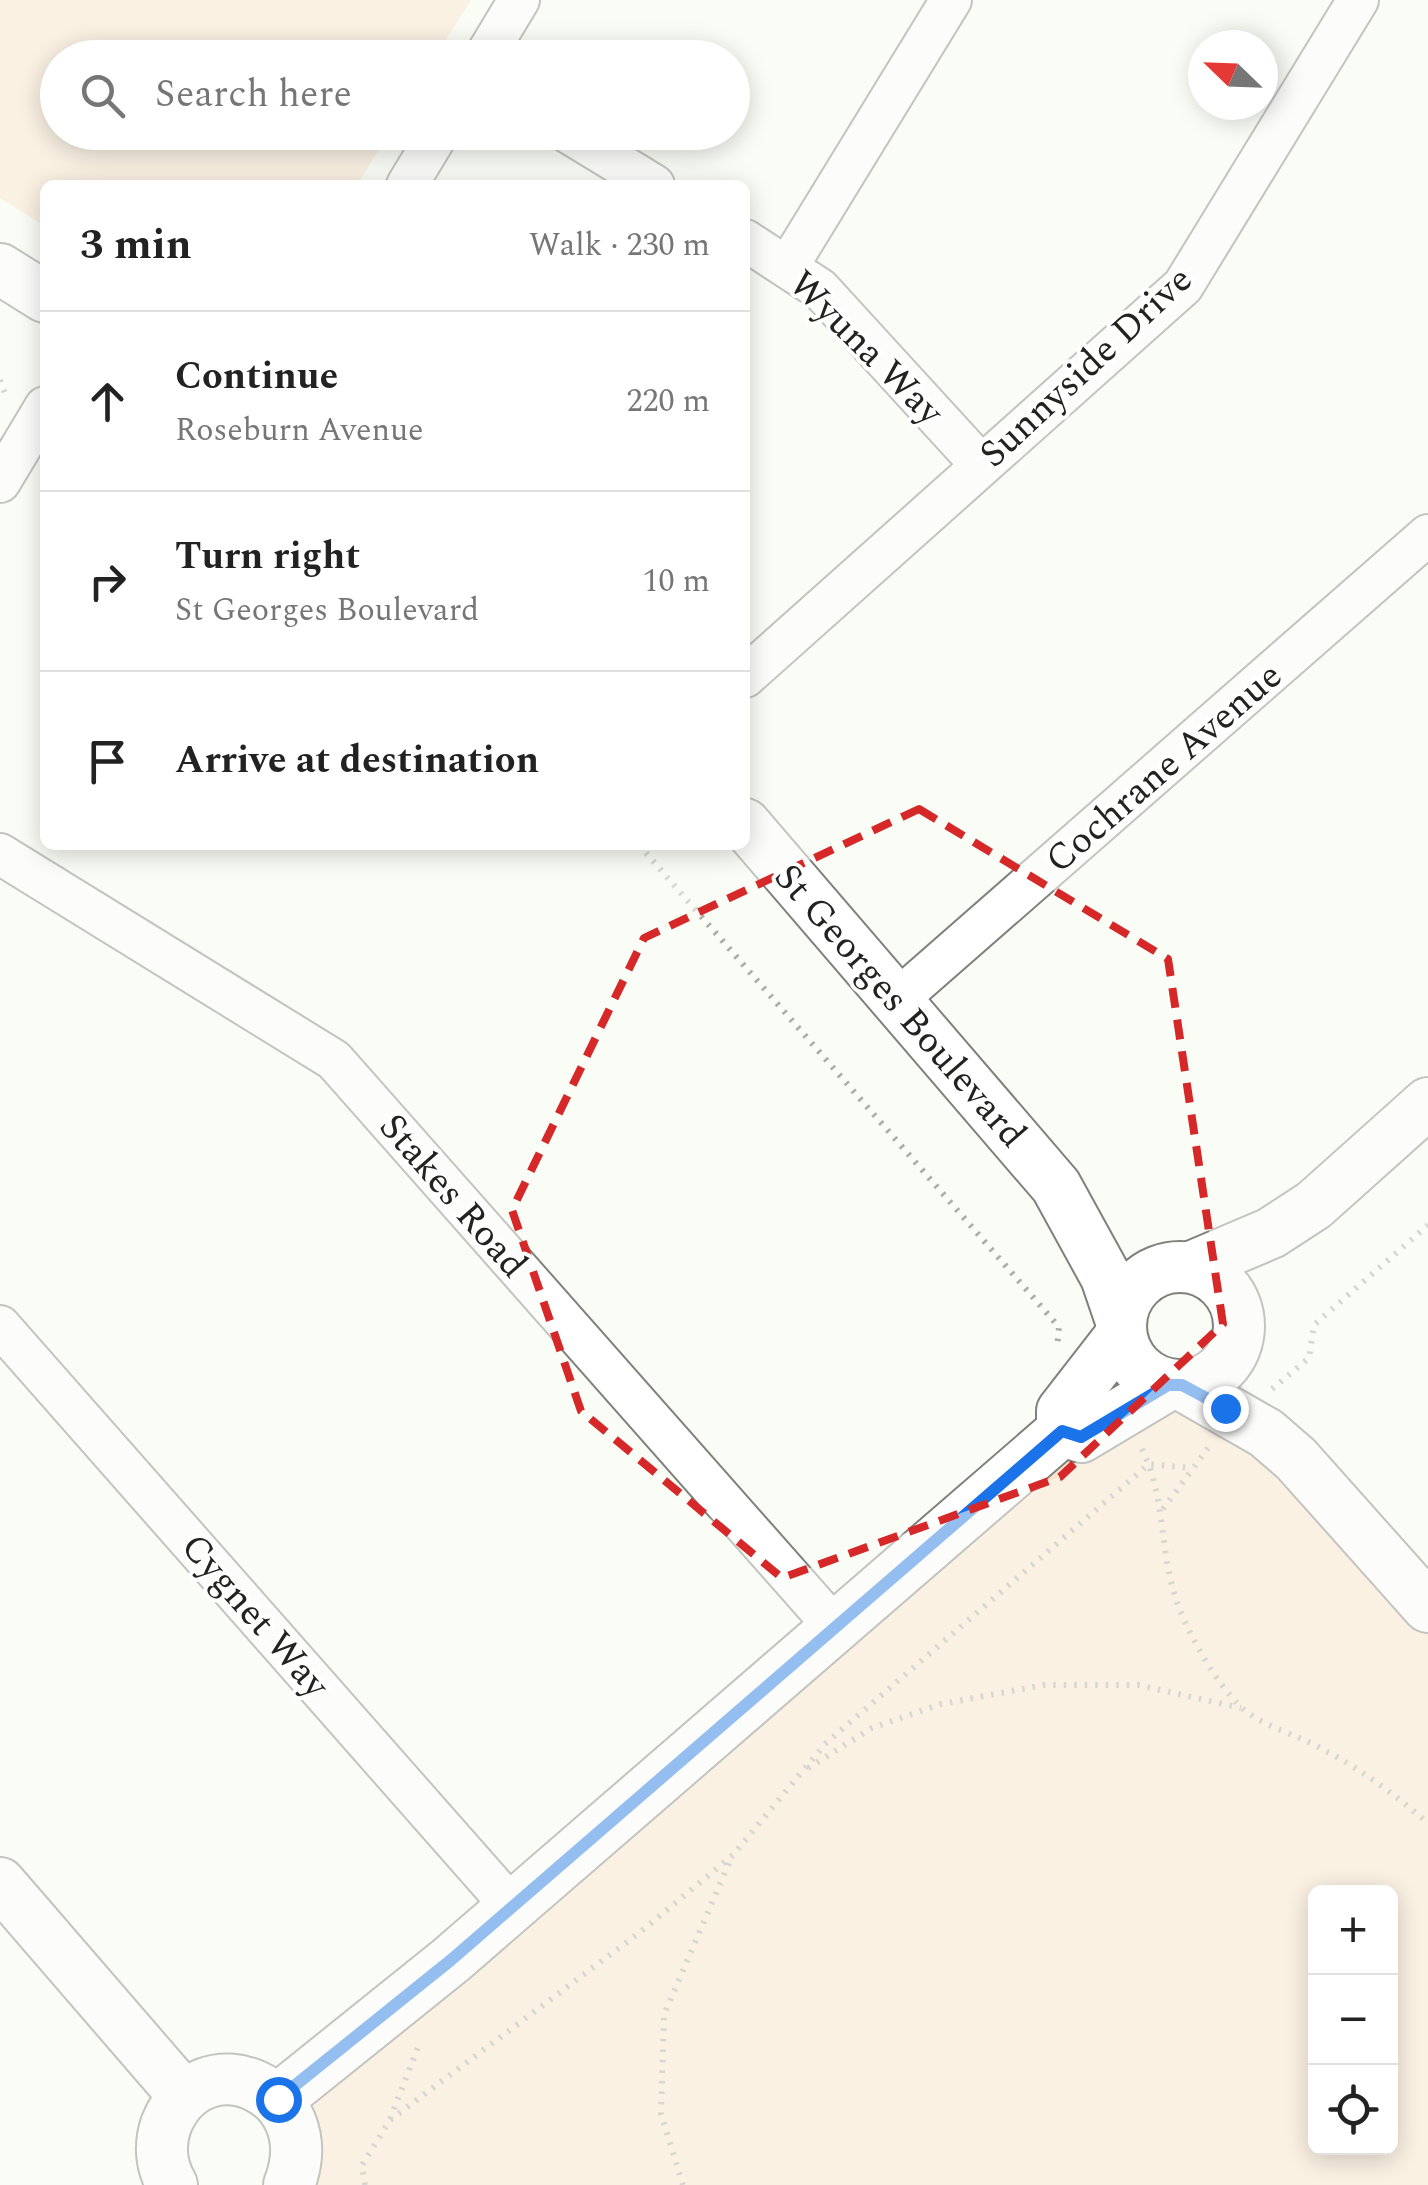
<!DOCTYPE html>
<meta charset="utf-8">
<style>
body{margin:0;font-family:Spectral,serif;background:#f6f6f6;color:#222}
.controls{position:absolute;right:30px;bottom:30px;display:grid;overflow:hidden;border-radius:15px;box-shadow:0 5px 25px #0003}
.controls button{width:90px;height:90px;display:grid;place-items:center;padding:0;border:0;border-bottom:2px solid #e0e0e0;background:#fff;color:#222;font:50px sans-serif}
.compass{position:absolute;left:1188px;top:30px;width:90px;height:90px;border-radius:50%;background:#fff;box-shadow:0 5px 25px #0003;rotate:293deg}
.stop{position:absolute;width:30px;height:30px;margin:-22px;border:8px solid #1a73e8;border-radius:50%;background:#fff}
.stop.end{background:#1a73e8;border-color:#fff;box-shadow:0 2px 10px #0008}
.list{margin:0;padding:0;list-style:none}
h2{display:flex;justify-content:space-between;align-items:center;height:130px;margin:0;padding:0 40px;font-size:42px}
h2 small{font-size:32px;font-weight:400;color:#767676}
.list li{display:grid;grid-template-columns:65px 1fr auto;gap:30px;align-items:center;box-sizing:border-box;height:180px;padding:0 40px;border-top:2px solid #e0e0e0}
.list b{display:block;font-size:38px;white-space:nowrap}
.list p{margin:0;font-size:32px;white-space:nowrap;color:#767676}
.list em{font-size:32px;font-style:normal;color:#767676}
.icon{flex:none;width:55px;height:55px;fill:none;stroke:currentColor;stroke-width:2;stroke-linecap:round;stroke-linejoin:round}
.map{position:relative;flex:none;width:1428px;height:2185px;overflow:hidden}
.search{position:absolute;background:#fff;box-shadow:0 5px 25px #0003;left:40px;top:40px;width:710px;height:110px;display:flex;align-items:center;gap:25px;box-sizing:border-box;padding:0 35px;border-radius:55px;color:#767676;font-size:38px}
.panel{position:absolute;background:#fff;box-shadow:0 5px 25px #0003;left:40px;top:180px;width:710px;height:670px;border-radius:15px}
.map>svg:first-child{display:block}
</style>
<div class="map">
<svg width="1428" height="2185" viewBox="0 0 1428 2185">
<rect width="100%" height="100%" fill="#fafcf6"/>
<g fill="#fbe5cc" fill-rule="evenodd">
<polygon points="0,0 471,0 435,57 58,58 58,132 389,133 357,185 45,185 45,226 0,198"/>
<path d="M1182 1385 1428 1607V2185H289L291 2119 1062 1431ZM1316 1892H1390V2148H1316Z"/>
</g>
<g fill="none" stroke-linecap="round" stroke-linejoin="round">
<defs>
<g id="minor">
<polyline points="484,58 519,0"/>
<polyline points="567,132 654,185"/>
<polyline points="407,185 439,132"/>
<polyline points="745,240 820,289 981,465"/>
<polyline points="788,266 951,0"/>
<polyline points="0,482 45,407"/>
<polyline points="745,677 1183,286 1358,0"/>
<polyline points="0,854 334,1060 833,1625"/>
<polyline points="897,1000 1428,535"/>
<polyline points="0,1326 511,1906"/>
</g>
<g id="tertiary">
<polyline points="0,269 45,297"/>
<polyline points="745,824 1056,1186 1106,1277 1121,1321"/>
<polyline points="1191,1267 1271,1233 1314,1205 1428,1103"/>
<circle cx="1180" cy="1326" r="59"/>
<polyline points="1182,1385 1266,1433 1296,1459 1428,1607"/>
<polyline points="1062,1431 1081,1437 1168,1385"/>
<polyline points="0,1883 184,2096"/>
<polyline points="278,2099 451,1960 1062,1431 1062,1411 1121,1335"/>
<path d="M172 2185C161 2166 159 2145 166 2125 201 2036 327 2089 289 2185"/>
</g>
</defs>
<use href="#minor" stroke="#7f817c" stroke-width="44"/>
<use href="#tertiary" stroke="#7f817c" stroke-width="54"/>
<g stroke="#abaca8" stroke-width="6" stroke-dasharray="2.5 8" stroke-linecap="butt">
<polyline points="0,380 7,399"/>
<polyline points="639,845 1059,1327 1057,1347"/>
<polyline points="1272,1389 1309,1358 1314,1325 1428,1225"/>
<path d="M1142 1449C1168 1503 1158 1556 1180 1610 1193 1642 1216 1683 1241 1707 1261 1726 1298 1735 1322 1749 1361 1769 1395 1795 1428 1823"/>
<polyline points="1163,1509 1208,1448"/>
<polyline points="808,1768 872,1728 941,1704 1044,1685 1138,1685 1241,1708"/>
<polyline points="390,2119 420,2042"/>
<polyline points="365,2185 362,2165 390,2120 639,1933 733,1855 825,1744 1149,1464 1190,1468"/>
<polyline points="683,2185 661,2114 664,2015 732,1856"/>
</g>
<use href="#minor" stroke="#fff" stroke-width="40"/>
<use href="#tertiary" stroke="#fff" stroke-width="50"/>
</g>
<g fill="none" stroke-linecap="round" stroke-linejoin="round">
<polyline stroke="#1a73e8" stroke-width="12" points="278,2099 451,1960 1062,1431 1081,1437 1168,1385 1182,1385 1225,1408"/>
</g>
<path d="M0 0H1428V2185H0ZM919 809 1168 959 1223 1324 1060 1477 782 1578 581 1411 512 1210 644 938Z" fill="#fafcf6" fill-opacity=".55" fill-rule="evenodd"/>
<path fill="none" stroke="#d62828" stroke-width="8" stroke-dasharray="20 12" stroke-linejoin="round" d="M919 809 1168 959 1223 1324 1060 1477 782 1578 581 1411 512 1210 644 938Z"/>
<g text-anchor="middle" stroke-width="8" stroke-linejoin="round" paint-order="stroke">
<g font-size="38" fill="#222321" stroke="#fff">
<text transform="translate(867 347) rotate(45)" y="13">Wyuna Way</text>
<text transform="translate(1085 366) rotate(-43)" y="13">Sunnyside Drive</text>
<text transform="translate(1163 767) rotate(-41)" y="13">Cochrane Avenue</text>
<text transform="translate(901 1005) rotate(49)" y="13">St Georges Boulevard</text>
<text transform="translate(454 1195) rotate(49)" y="13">Stakes Road</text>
<text transform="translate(256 1615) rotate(49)" y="13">Cygnet Way</text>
</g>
</g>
</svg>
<div class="controls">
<button>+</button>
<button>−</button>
<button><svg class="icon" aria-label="locate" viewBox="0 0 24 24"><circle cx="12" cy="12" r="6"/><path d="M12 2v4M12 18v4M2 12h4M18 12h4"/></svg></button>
</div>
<svg class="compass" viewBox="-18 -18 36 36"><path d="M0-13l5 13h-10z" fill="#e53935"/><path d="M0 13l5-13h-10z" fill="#767676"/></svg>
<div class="stop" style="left:278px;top:2099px"></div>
<div class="stop end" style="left:1225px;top:1408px"></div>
<div class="search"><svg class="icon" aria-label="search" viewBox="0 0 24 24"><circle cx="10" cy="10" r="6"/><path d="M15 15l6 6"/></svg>Search here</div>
<section class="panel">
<h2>3 min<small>Walk · 230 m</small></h2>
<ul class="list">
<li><svg class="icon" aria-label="ahead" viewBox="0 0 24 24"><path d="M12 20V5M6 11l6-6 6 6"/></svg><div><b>Continue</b><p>Roseburn Avenue</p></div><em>220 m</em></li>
<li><svg class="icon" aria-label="right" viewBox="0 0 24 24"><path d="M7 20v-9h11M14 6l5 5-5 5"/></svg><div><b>Turn right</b><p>St Georges Boulevard</p></div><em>10 m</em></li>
<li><svg class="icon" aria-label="arrive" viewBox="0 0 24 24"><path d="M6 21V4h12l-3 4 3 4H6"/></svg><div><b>Arrive at destination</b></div></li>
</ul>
</section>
</div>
